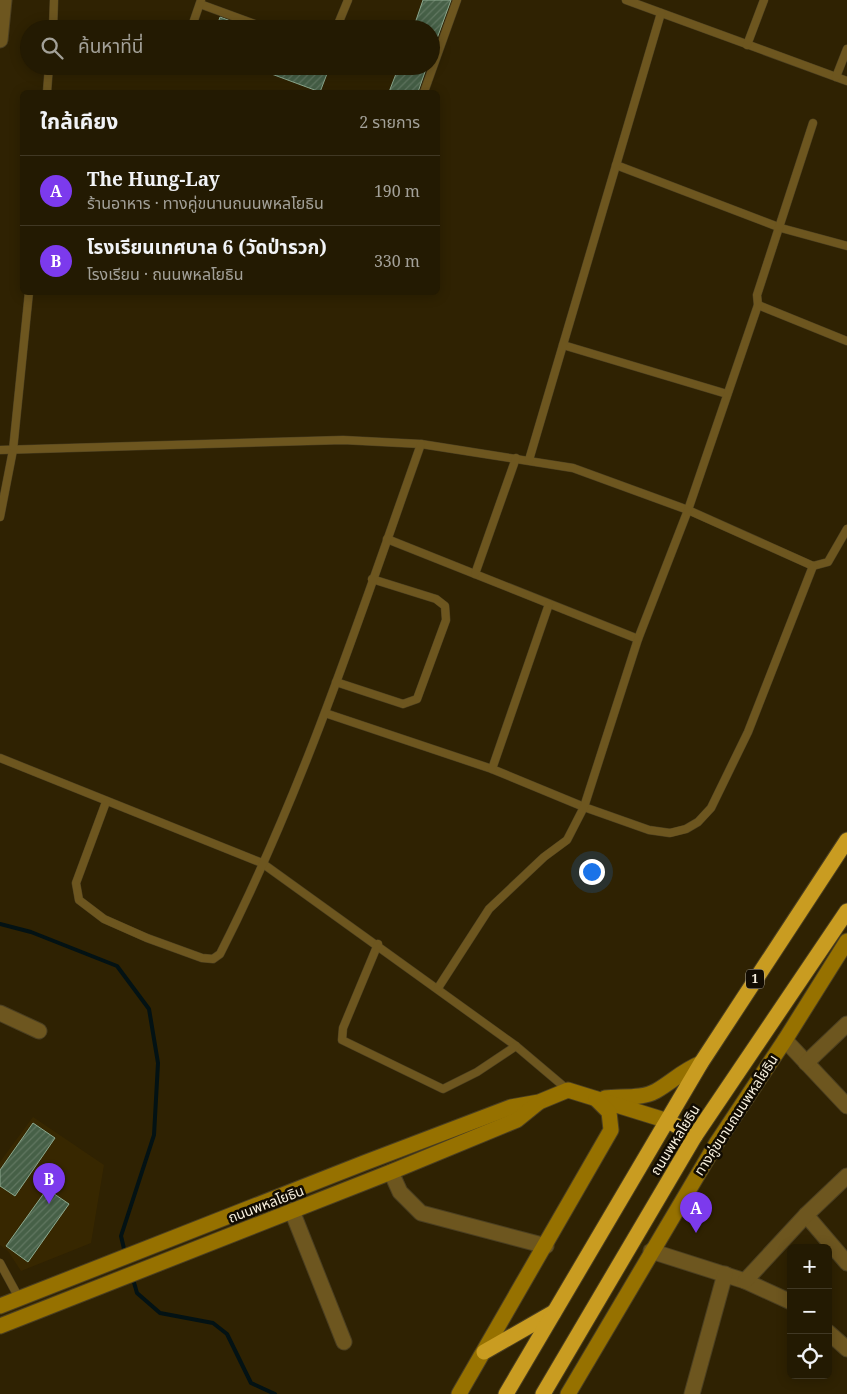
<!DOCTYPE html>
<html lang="th">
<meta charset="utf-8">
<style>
body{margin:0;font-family:"Noto Serif","Noto Sans Thai",serif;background:#2b230c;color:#f1f3f6}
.controls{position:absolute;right:15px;bottom:15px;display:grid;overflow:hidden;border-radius:8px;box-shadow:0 2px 12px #0003}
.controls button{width:45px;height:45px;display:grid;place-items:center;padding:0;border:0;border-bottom:1px solid #403824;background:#231a02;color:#f1f3f6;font:25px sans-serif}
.you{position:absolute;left:591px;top:871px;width:18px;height:18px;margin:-12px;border:4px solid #fff;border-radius:50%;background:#1a73e8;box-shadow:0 0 0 8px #1a73e833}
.badge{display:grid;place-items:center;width:32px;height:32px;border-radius:50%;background:#7c3aed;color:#fff;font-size:16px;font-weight:700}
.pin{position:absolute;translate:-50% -41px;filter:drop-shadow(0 1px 2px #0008)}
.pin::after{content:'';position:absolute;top:26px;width:18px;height:15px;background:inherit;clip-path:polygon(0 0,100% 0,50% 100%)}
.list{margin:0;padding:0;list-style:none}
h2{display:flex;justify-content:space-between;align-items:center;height:65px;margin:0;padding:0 20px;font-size:21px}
h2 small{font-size:16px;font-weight:400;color:#a3a199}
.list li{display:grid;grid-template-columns:32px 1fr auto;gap:15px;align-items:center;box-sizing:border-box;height:70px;padding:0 20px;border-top:1px solid #403824}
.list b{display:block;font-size:19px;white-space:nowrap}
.list p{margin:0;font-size:16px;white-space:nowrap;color:#a3a199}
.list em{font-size:16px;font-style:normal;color:#a3a199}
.icon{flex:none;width:28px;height:28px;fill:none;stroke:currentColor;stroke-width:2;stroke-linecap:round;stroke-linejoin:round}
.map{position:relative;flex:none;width:847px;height:1394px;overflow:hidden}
.search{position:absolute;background:#231a02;box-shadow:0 2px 12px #0003;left:20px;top:20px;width:420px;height:55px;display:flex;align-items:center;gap:12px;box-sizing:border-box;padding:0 18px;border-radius:28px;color:#a3a199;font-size:19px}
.panel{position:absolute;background:#231a02;box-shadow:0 2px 12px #0003;left:20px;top:90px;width:420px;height:205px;border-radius:8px}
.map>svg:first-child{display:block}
</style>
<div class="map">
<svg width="847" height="1394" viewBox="0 0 847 1394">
<defs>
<pattern id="building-hatch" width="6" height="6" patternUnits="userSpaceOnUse" patternTransform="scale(1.25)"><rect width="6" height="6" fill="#466047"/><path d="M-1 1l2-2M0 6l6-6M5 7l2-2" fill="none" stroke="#617761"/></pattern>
</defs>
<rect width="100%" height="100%" fill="#2f2202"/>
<polygon fill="#372700" points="33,1117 104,1165 91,1243 21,1271 8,1251 0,1245 0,1162"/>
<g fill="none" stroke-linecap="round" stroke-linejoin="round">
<g stroke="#031214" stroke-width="4">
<polyline points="0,924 31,932 117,966 149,1009 158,1063 154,1135 121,1236 125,1253"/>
<polyline points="133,1279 137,1293 160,1313 213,1323 227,1334 251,1383 275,1394"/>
</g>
</g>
<g fill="url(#building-hatch)" stroke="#8daa8f">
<polygon points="423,0 451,0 431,55 431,29 413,29"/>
<polygon points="220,17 239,24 237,29 216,29"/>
<polygon points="250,66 330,66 320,92"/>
<polygon points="399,66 427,66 418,92 389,92"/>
<polygon points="33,1123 55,1138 15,1196 0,1186 0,1170"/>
<polygon points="47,1189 69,1204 28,1262 6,1246"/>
</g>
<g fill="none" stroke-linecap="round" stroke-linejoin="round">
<defs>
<g id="lane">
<polyline points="626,0 847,81"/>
<polyline points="200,4 268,29"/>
<polyline points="53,29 54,0"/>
<polyline points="191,29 201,0"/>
<polyline points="336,29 348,0"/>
<polyline points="747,45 764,0"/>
<polyline points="836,77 847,49"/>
<polyline points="47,92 49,66"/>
<polyline points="424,92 457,0"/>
<polyline points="616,165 781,228 847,246"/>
<polyline points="758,305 847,341"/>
<polyline points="563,345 727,394"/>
<polyline points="0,450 343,440 421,444 573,468 688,510 813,566 828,562 847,529"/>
<polyline points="529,460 661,13"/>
<polyline points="0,517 13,450 29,292"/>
<polyline points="387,539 638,639"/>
<polyline points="475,574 516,458"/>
<polyline points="336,682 403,704 417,699 446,620 445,606 436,599 372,579"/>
<polyline points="325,713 492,769 584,807 649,830 670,833 686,829 698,822 711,808 748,732 813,566"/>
<polyline points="0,758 262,863 516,1046 568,1090"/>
<polyline points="492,769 549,604"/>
<path d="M106 802 76 883 79 900 104 919 147 938 202 958 213 959 220 954C303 791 360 616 421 444"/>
<polyline points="378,944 343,1028 342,1040 443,1089 477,1072 516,1046"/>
<polyline points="438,988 489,909 544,857 567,840 584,807 638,639 688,510 758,305 757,295 813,123"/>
<polyline points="0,1263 19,1298"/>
</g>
<g id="street">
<polyline points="0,40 4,0"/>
<polyline points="0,1013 39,1031"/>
<polyline points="785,1040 847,1106"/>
<polyline points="806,1063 847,1024"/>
<polyline points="391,1172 400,1192 421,1213 546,1246"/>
<polyline points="292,1211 344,1342"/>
<polyline points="806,1215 847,1263"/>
<polyline points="651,1251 745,1281 791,1302"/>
<polyline points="745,1281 806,1215 847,1176"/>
<polyline points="828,1332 847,1349"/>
<polyline points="692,1394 725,1274"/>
</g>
<g id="secondary">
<path d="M605 1098C621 1096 642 1099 656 1091 673 1081 682 1071 701 1063"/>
<polyline points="0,1306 364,1163 511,1107 539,1102 568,1090 668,1121"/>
<polyline points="0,1326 391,1172 517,1120 538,1103"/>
<polyline points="459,1394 611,1130 609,1112 596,1099"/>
<polyline points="568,1394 716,1144 785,1040 847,941"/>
</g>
<g id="highway">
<polyline points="668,1121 695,1136"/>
<polyline points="484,1352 554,1312"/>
<polyline points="506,1394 701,1063 847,840"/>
<polyline points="543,1394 695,1136 847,911"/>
</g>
</defs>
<use href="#lane" stroke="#4b3f21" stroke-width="9"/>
<use href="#street" stroke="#4b3f21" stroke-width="17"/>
<use href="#secondary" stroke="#4b3f21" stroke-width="17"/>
<use href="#highway" stroke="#4b3f21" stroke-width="17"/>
<use href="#lane" stroke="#6d561f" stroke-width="8"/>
<use href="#street" stroke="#6d561f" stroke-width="15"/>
<use href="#secondary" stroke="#967100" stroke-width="15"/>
<use href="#highway" stroke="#c99c21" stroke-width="15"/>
</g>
<g text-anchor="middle" stroke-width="5" stroke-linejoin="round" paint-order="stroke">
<rect fill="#120c02" stroke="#b4ac9d" stroke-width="1" x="746" y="969.5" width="18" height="19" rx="4"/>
<g font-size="12" font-weight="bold" fill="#f9f1df">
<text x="755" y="983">1</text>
</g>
<g font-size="14" fill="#f9f1df" stroke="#120c02">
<text transform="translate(736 1115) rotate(-57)" y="5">ทางคู่ขนานถนนพหลโยธิน</text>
<text transform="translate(675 1140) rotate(-58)" y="5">ถนนพหลโยธิน</text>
<text transform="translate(266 1204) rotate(-21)" y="5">ถนนพหลโยธิน</text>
</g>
</g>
</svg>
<div class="controls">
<button>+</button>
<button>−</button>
<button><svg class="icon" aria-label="locate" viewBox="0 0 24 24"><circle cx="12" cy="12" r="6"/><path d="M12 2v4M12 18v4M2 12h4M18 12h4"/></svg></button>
</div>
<div class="you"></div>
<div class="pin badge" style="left:696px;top:1233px">A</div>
<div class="pin badge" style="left:49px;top:1204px">B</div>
<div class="search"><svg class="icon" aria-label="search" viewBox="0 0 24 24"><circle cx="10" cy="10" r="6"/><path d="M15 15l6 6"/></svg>ค้นหาที่นี่</div>
<section class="panel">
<h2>ใกล้เคียง<small>2 รายการ</small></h2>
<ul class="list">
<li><span class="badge">A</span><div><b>The Hung-Lay</b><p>ร้านอาหาร · ทางคู่ขนานถนนพหลโยธิน</p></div><em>190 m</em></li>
<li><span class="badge">B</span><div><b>โรงเรียนเทศบาล 6 (วัดป่ารวก)</b><p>โรงเรียน · ถนนพหลโยธิน</p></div><em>330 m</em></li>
</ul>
</section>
</div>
